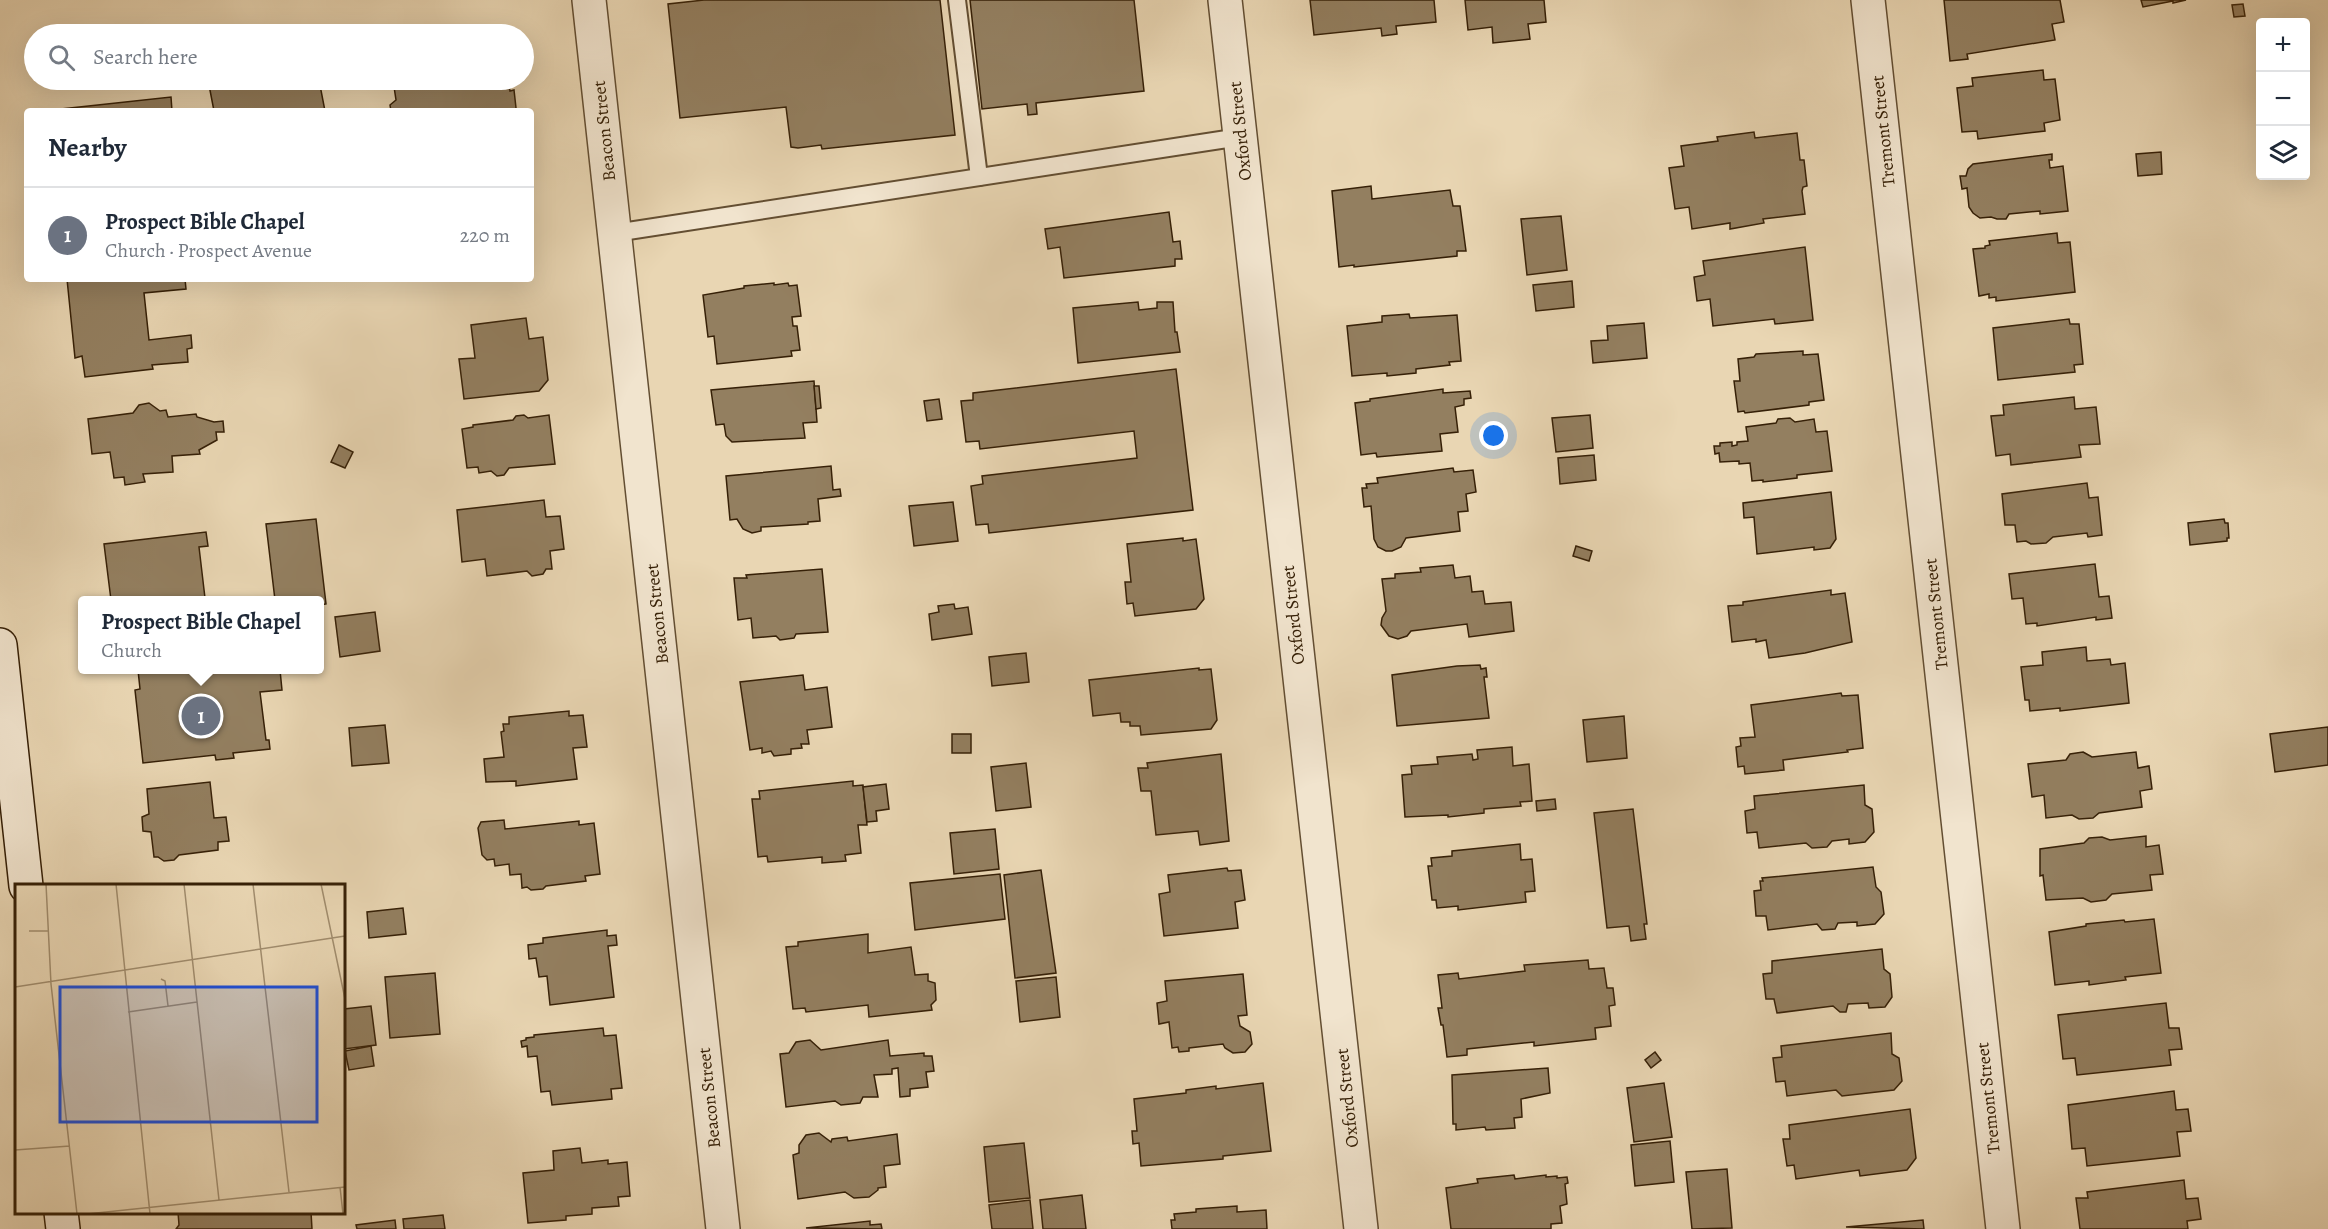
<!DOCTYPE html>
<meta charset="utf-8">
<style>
body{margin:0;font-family:Alegreya,serif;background:#f6f6f7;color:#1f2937}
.controls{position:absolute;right:18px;top:18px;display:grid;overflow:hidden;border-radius:6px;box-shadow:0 6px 24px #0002}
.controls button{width:54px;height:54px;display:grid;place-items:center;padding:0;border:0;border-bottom:2px solid #e0e1e3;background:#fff;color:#1f2937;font:30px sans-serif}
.you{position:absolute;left:1494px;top:436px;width:21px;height:21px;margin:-15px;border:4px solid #fff;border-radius:50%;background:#1a73e8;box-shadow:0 0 0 9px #1a73e833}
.badge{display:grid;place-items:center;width:39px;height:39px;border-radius:50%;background:#d93025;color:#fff;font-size:20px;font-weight:700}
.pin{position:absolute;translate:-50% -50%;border:3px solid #fff;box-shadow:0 2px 6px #0006}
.popup{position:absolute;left:78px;top:596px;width:246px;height:78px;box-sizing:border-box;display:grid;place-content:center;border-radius:6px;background:#fff;filter:drop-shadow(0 2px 4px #0005);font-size:20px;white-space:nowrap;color:#747a83}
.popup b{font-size:22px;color:#1f2937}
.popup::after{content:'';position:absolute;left:50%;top:100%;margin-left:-12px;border:12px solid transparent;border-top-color:#fff}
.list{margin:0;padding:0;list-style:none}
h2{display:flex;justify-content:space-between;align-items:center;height:78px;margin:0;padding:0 24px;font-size:26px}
h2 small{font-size:20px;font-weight:400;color:#747a83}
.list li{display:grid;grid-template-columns:39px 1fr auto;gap:18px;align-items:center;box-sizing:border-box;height:96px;padding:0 24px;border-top:2px solid #e0e1e3}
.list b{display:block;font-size:22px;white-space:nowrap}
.list p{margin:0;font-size:20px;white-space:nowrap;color:#747a83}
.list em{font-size:20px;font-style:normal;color:#747a83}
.icon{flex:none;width:33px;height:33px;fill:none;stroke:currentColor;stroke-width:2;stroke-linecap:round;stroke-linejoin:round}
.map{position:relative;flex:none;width:2328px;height:1229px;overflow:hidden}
.search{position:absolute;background:#fff;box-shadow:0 6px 24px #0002;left:24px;top:24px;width:510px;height:66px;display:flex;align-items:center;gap:15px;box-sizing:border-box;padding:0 21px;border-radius:33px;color:#747a83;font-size:22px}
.panel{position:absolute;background:#fff;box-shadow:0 6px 24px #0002;left:24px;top:108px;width:510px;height:174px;border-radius:6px}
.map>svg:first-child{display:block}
</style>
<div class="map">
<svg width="2328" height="1229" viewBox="0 0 2328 1229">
<rect width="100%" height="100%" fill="#e9d6b3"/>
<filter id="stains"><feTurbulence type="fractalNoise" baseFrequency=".00333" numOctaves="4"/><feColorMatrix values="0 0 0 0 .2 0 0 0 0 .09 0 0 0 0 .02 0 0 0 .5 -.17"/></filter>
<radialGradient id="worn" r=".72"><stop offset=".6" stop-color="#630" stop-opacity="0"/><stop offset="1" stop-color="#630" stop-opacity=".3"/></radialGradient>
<g fill="#937f60" stroke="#362007" stroke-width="1.5">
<polygon points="704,0 940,0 955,135 822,149 821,145 798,148 791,147 786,107 680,118 668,4"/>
<polygon points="970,0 1134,0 1144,91 1036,103 1037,114 1028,115 1027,104 982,109"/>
<polygon points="1310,0 1434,0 1436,22 1396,26 1397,34 1382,36 1381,28 1314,35"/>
<polygon points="1465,0 1544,0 1546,22 1528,24 1530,39 1493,43 1492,27 1468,30"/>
<polygon points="1944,0 2060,0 2064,22 2052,24 2055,40 1967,54 1968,59 1950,61"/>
<polygon points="2141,0 2186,0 2173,3 2173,1 2143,7"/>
<polygon points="2243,4 2245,16 2234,17 2232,5"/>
<polygon points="2043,70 2044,80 2055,79 2060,120 2044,123 2045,131 1978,139 1977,131 1962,132 1957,88 1973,86 1972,78"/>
<polygon points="240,80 319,80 325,111 214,111 209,85"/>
<polygon points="393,80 508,80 510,91 514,90 516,108 512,111 391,111 390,105 396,100"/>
<polygon points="171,97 172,111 52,111 52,110"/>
<polygon points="1754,132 1755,138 1797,133 1800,160 1804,160 1807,186 1803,187 1802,191 1805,214 1763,219 1764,223 1730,229 1730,223 1692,229 1689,207 1675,209 1669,168 1684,166 1681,146 1718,141 1717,137"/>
<polygon points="2161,152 2162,174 2138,176 2136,154"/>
<polygon points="2052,154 2052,160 2049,160 2050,168 2063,166 2068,211 2040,214 2040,211 2009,214 2006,219 1997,219 1991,217 1980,218 1973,213 1969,207 1967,188 1962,189 1960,176 1966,176 1968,169 1973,164"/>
<polygon points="1371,186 1372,199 1450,190 1453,206 1460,206 1466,251 1457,251 1457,256 1354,267 1354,265 1339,267 1332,191"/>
<polygon points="1169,212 1173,242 1180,241 1182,259 1175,259 1175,266 1064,278 1060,247 1048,249 1045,229"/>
<polygon points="1561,216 1567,270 1527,275 1521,219"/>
<polygon points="2057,233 2058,243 2070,242 2075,292 1996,301 1996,297 1989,298 1989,294 1979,296 1973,249 1985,248 1985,246 1990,245 1989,241"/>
<polygon points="1805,247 1813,320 1775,324 1774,319 1713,326 1710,299 1697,301 1694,277 1705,275 1703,261"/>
<polygon points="67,279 185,279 186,289 144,293 149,340 191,335 192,348 187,349 188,362 152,365 153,369 85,377 82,356 75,358"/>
<polygon points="1572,281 1574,307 1536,311 1533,285"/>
<polygon points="774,283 774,285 788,283 789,286 797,285 801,316 792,317 793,326 797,326 800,350 791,351 792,356 717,364 714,336 708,337 703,295 744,288 744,286"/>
<polygon points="1138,302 1139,310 1157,308 1157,302 1173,302 1175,332 1177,332 1180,352 1078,363 1073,308"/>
<polygon points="1409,314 1410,318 1457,315 1461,361 1449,362 1450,365 1416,369 1416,373 1387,376 1387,373 1352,376 1347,326 1382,322 1382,316"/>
<polygon points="526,318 529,339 543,337 548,380 539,391 464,399 459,359 475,358 471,325"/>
<polygon points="2069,319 2070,324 2079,324 2083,364 2074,365 2075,372 1998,380 1993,328"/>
<polygon points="1644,323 1647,358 1593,363 1591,341 1608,340 1607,326"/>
<polygon points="1803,351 1803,355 1818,354 1824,400 1809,402 1809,405 1745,413 1744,411 1738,412 1734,381 1740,381 1738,359 1754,357 1756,354"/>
<polygon points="1176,369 1193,510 989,533 988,524 976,525 971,486 983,484 982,476 1137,458 1134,431 980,449 979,441 966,442 961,401 973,400 973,393"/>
<polygon points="814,381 817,422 803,423 805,438 732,442 726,436 724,424 716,425 711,390"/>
<polygon points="814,386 819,386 821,408 816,409"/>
<polygon points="1443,389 1443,393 1470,391 1471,398 1464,399 1464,405 1455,407 1458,432 1440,434 1442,451 1377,457 1376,453 1361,455 1355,403 1370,401 1370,399"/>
<polygon points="2074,397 2075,409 2096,407 2100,444 2079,445 2081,457 2011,465 2010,454 1996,456 1991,416 2004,415 2003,405"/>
<polygon points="939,399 942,419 927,421 924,401"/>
<polygon points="149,403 160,411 166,410 168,417 196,414 197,417 214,422 223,421 224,432 216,432 217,440 199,450 200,454 172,456 173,472 143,474 145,482 125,485 124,477 114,478 110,452 92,454 88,419 133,413 139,405"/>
<polygon points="524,415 528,418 549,415 555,464 509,468 504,475 497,476 491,471 479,473 478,467 467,468 462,429 473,427 473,425 513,420 516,416"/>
<polygon points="1590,415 1593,448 1556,452 1552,418"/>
<polygon points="1790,418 1795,422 1814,419 1816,432 1827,431 1832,471 1797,475 1797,478 1763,482 1763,480 1752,481 1750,463 1739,464 1739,461 1720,462 1719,453 1715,454 1714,446 1720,446 1720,443 1732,442 1732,446 1737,445 1737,442 1748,441 1746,427 1776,423 1778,419"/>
<polygon points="339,445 353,452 345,468 331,462"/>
<polygon points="1594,455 1596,480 1560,484 1558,458"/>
<polygon points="831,466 833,490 840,489 841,496 818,499 820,521 808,522 808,524 761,527 761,531 752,533 743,529 737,519 730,520 726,476"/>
<polygon points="1453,468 1454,472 1473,470 1476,492 1466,494 1468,511 1458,512 1460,531 1406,538 1401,547 1392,551 1386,551 1378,547 1374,539 1371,506 1364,507 1362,488 1367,488 1366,484 1378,483 1377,478"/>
<polygon points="2087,483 2089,498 2098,497 2102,535 2088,537 2087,533 2053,537 2046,543 2031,544 2026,541 2017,542 2015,525 2005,525 2002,494"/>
<polygon points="1831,492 1836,539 1830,548 1814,550 1814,547 1757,554 1754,517 1744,518 1743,503"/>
<polygon points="544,500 546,517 560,516 564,549 550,551 552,569 546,569 543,574 532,576 527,571 487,576 485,559 462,562 457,510"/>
<polygon points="953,502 958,541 914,546 909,506"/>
<polygon points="316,519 326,604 320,605 320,600 275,600 266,524"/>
<polygon points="2224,519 2225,523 2228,523 2229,538 2227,538 2227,541 2190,545 2188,523"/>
<polygon points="206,532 208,546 199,547 205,598 182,600 111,600 104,544"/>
<polygon points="1183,538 1183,541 1196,539 1204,599 1196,609 1135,616 1133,603 1127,604 1125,582 1131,582 1127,544"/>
<polygon points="1576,546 1592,551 1589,561 1573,556"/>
<polygon points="2095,564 2099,597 2109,596 2112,618 2096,620 2096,617 2037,626 2037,623 2026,624 2023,598 2012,599 2009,574"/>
<polygon points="1453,565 1455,578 1470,576 1472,592 1483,591 1485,604 1511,602 1514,631 1469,637 1467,624 1411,631 1407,636 1398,639 1389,636 1381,625 1382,618 1386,611 1382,579 1395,578 1395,574 1421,572 1420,568"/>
<polygon points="822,569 828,632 796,634 794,638 780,640 776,636 753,638 751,618 738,620 734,578 747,578 746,575"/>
<polygon points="1831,590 1831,595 1845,593 1852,642 1805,653 1769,658 1766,640 1756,642 1756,639 1732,642 1728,606 1743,605 1743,602"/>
<polygon points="954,604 955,609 968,607 972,634 932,640 929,614 939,612 938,606"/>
<polygon points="375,612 380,651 340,657 335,617"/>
<polygon points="2086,647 2087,661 2110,659 2111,665 2125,663 2129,703 2060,711 2060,708 2030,711 2029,700 2025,700 2021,667 2043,665 2042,652"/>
<polygon points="1026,653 1029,682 992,686 989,657"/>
<polygon points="1480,665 1481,669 1486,668 1487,677 1484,677 1489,718 1397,726 1392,675 1457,666"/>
<polygon points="1199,668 1199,670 1211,669 1217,720 1211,729 1141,735 1140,726 1130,726 1130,722 1121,722 1120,713 1093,716 1089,680"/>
<polygon points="138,670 280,670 282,690 260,692 266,740 269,740 270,749 233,753 234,758 216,760 215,755 143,763 135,690 140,689"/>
<polygon points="803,675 805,690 827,687 832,727 807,730 809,744 801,744 802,748 791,749 791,754 774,756 771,751 762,753 762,748 750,750 740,682"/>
<polygon points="1841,693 1842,696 1858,695 1863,748 1847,750 1848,752 1783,760 1784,770 1745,774 1744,766 1738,767 1736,747 1741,746 1740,738 1755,737 1751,705"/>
<polygon points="569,711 569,716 583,715 587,747 573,748 577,779 516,786 516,781 486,782 484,759 504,757 501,732 504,731 503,724 509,724 509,717"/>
<polygon points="1624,716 1627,758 1587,762 1583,720"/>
<polygon points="385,725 389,763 352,766 349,728"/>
<polygon points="2328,727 2328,765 2275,772 2270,734"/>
<rect x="952" y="734" width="19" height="19"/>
<polygon points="1512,747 1513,766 1529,764 1532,801 1520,802 1521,806 1484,809 1484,813 1448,817 1448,815 1405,817 1402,775 1412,774 1411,766 1438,764 1437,757 1472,754 1473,760 1478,759 1477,750"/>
<polygon points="2083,752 2092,757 2136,752 2138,768 2149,766 2152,789 2140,791 2142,807 2099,813 2093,818 2079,819 2072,815 2046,818 2044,795 2032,797 2028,764 2066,760 2070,754"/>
<polygon points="1221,754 1229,841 1200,845 1198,831 1156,835 1151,791 1141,791 1138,768 1148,768 1147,763"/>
<polygon points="1026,763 1031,807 996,811 991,767"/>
<polygon points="853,781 853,786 863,785 867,825 858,825 861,853 845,855 846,861 822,863 822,857 768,862 767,856 758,857 752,799 760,799 759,791"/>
<polygon points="210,782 214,818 226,817 229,841 218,842 218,850 179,855 174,860 164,861 158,857 154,857 151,832 143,831 142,817 149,814 147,789"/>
<polygon points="886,784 889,809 876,811 877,821 867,822 863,787"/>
<polygon points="1864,785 1865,805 1872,809 1874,832 1865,842 1849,844 1849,839 1832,841 1827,847 1812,848 1806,843 1759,848 1757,832 1747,833 1745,811 1755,809 1754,796"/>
<polygon points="1555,799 1556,809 1537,811 1536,801"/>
<polygon points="1633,809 1647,924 1644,924 1646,939 1631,941 1629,926 1607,928 1594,813"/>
<polygon points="504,820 505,829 579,821 579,825 594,823 600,874 585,876 586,881 546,886 543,889 531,890 527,887 522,888 521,874 510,875 509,864 495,866 494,859 487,860 482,855 478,828 481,822"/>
<polygon points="995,829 999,869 954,874 950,833"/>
<polygon points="2146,836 2146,847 2159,845 2163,874 2150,875 2152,890 2112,894 2106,900 2091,902 2083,898 2046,900 2043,875 2040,876 2040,849 2084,843 2089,838 2102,837 2110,840"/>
<polygon points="1520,844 1521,860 1532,859 1535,891 1525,892 1526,902 1458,910 1458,906 1437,908 1436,900 1432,900 1428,866 1432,866 1431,858 1452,856 1452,851"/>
<polygon points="1873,867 1876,887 1881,892 1884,914 1875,924 1857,926 1857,922 1838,923 1835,929 1822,930 1817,924 1768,930 1766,916 1756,916 1754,891 1761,890 1760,881 1763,881 1762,878"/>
<polygon points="1227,868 1228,871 1241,870 1245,900 1235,902 1238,928 1164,936 1159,894 1170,892 1168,875"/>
<polygon points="1041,870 1056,973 1015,978 1004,875"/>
<polygon points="1000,874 1005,919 915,930 910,883"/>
<polygon points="403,908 406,934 369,938 367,912"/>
<polygon points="2154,919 2161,973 2125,977 2126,980 2089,985 2089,981 2055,985 2049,932 2086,926 2086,924 2124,920 2125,922"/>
<polygon points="607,930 607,936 616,935 617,945 608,946 614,997 550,1005 547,976 539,977 536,958 529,959 528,945 543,943 543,938"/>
<polygon points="868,934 868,953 911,947 915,975 928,974 928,981 935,983 936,1000 931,1005 932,1010 869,1017 868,1005 806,1012 805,1008 793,1009 786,947 798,946 798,942"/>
<polygon points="1882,949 1884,969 1890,974 1892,997 1885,1007 1869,1008 1868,1003 1848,1004 1846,1012 1840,1012 1833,1006 1777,1013 1774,999 1766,999 1763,974 1772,973 1772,961"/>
<polygon points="1588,960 1589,969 1604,968 1607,988 1613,988 1615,1005 1609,1006 1611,1026 1595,1028 1596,1039 1534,1046 1534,1042 1467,1049 1467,1055 1447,1057 1443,1025 1441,1025 1438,1008 1442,1008 1438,975 1458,973 1459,979 1525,971 1524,965"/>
<polygon points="435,973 440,1034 390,1038 385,977"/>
<polygon points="1243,974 1247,1015 1238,1016 1240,1026 1250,1032 1252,1044 1245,1052 1233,1053 1225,1048 1223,1044 1189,1048 1189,1051 1179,1052 1178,1047 1172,1048 1169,1022 1159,1024 1157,1003 1167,1001 1165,981"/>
<polygon points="1056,977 1060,1017 1020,1022 1016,981"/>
<polygon points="2166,1003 2169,1028 2179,1028 2182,1049 2169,1050 2171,1065 2077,1075 2075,1058 2063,1059 2058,1015"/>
<polygon points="371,1006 376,1045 344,1049 344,1009"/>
<polygon points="603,1028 604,1036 616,1035 622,1088 611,1089 612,1099 552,1105 550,1091 541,1092 537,1056 528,1057 527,1046 522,1047 521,1041 526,1040 526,1038 534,1037 534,1035"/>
<polygon points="1891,1033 1892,1054 1899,1058 1902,1081 1894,1090 1842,1096 1836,1090 1787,1096 1785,1081 1776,1082 1773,1058 1782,1057 1781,1046"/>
<polygon points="810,1040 821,1050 888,1040 890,1056 924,1053 924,1056 932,1056 934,1071 926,1072 928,1087 910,1089 910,1096 900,1097 898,1068 892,1069 892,1074 874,1075 878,1097 863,1097 860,1103 841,1105 835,1101 786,1107 780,1054 789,1053 796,1042"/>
<polygon points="371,1046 374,1066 349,1070 345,1051"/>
<polygon points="1655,1052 1661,1060 1651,1068 1645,1060"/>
<polygon points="1548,1068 1550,1093 1521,1099 1522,1117 1514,1118 1515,1128 1486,1130 1485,1127 1456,1130 1456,1124 1453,1124 1452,1075"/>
<polygon points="1263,1083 1271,1151 1223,1156 1223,1159 1141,1166 1139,1143 1133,1144 1132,1131 1137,1131 1134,1099 1186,1093 1186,1090 1216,1086 1216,1089"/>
<polygon points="1664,1083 1672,1137 1634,1142 1627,1088"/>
<polygon points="2174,1091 2176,1110 2188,1109 2191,1131 2177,1132 2180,1156 2087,1166 2085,1148 2072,1149 2068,1105"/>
<polygon points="1910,1109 1916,1158 1907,1170 1860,1176 1859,1170 1796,1179 1794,1165 1787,1166 1783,1139 1790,1139 1789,1125"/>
<polygon points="819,1133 831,1142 832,1139 847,1137 848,1141 897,1134 900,1164 884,1166 886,1187 878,1188 878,1190 869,1197 854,1198 845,1192 798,1199 793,1155 799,1153 799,1145 806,1135"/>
<polygon points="1670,1141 1674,1182 1635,1186 1631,1145"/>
<polygon points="1024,1143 1030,1198 989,1202 984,1147"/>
<polygon points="580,1148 582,1163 608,1160 608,1164 627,1162 630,1196 618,1197 619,1206 592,1208 592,1214 566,1216 566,1220 528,1223 523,1173 554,1170 553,1151"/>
<polygon points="1727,1169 1732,1228 1692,1229 1686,1172"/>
<polygon points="1514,1175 1515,1179 1546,1175 1546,1177 1557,1176 1557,1178 1567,1177 1568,1183 1565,1184 1567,1204 1560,1206 1562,1223 1551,1224 1551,1229 1451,1229 1446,1188 1478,1183 1477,1179"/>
<polygon points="2184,1180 2186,1199 2198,1198 2201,1219 2187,1221 2188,1229 2080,1229 2076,1198 2088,1198 2087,1192"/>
<polygon points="1082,1195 1086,1229 1043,1229 1040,1200"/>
<polygon points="1030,1200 1033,1229 992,1229 989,1205"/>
<polygon points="1237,1206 1237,1212 1266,1210 1267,1229 1172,1229 1171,1220 1175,1220 1174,1214 1196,1212 1196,1209"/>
<polygon points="178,1212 311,1212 312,1229 176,1229 179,1225"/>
<polygon points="443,1215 445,1229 404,1229 403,1219"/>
<polygon points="395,1220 396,1229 357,1229 356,1225"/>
<polygon points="1923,1220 1924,1229 1846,1227"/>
<polygon points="870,1221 870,1225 881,1224 882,1229 806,1228"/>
</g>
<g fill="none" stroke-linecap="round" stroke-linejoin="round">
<defs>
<g id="lane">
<polyline points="957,0 979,177"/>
<polyline points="615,233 1240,137"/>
</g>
<g id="street">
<polyline points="589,0 723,1229"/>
<polyline points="1225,0 1361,1229"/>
<polyline points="1868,0 2003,1229"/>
</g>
<g id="secondary">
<polyline points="0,645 26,886"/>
<polyline points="61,1212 63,1229"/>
</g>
</defs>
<use href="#lane" stroke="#634e32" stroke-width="20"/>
<use href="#street" stroke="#634e32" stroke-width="36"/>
<use href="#secondary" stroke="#362007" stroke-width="36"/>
<use href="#lane" stroke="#f1e4ce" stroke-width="16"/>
<use href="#street" stroke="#f1e4ce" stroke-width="33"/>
<use href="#secondary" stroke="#f1e4ce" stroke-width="33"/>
</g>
<g text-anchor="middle" stroke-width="6" stroke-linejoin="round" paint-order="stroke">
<g font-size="18" fill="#362007" stroke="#f1e4ce">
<text transform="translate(604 131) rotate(-96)" y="6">Beacon Street</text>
<text transform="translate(1240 131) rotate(-96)" y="6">Oxford Street</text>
<text transform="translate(1883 131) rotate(-96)" y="6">Tremont Street</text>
<text transform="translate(657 614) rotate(-96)" y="6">Beacon Street</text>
<text transform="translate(1936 614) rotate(-96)" y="6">Tremont Street</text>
<text transform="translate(1293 615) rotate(-96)" y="6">Oxford Street</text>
<text transform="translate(709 1098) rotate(-96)" y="6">Beacon Street</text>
<text transform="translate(1347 1098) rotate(-96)" y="6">Oxford Street</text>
<text transform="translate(1988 1098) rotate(-96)" y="6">Tremont Street</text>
</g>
</g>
<g transform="translate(15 884)">
<rect width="330" height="330" fill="#e9d6b3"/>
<path fill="none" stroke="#a18d6e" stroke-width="1.5" d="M31 0 36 100 62 330M101 0 135 330M169 0 204 316M238 0 274 308M306 0 330 115M14 47H34M146 95 150 97 153 122M0 103 330 52M113 128 182 118M0 266 55 262M325 303 328 330M72 330 330 303"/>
<path fill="#1d4ed8" fill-opacity="0.15" stroke="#1d4ed8" stroke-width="3" d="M45 103H302V238H45Z"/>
<rect width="330" height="330" fill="none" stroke="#362007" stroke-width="3"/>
</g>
<rect width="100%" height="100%" filter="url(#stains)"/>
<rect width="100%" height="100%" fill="url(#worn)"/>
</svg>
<div class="controls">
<button>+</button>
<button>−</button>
<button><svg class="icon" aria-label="layers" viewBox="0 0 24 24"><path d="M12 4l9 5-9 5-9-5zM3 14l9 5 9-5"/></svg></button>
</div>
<div class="you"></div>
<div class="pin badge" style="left:201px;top:716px;background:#6b7280">1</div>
<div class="popup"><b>Prospect Bible Chapel</b>Church</div>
<div class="search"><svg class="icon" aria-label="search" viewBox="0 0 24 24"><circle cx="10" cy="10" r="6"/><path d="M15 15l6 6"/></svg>Search here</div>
<section class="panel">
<h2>Nearby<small></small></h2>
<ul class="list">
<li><span class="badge" style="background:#6b7280">1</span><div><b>Prospect Bible Chapel</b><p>Church · Prospect Avenue</p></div><em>220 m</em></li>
</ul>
</section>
</div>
